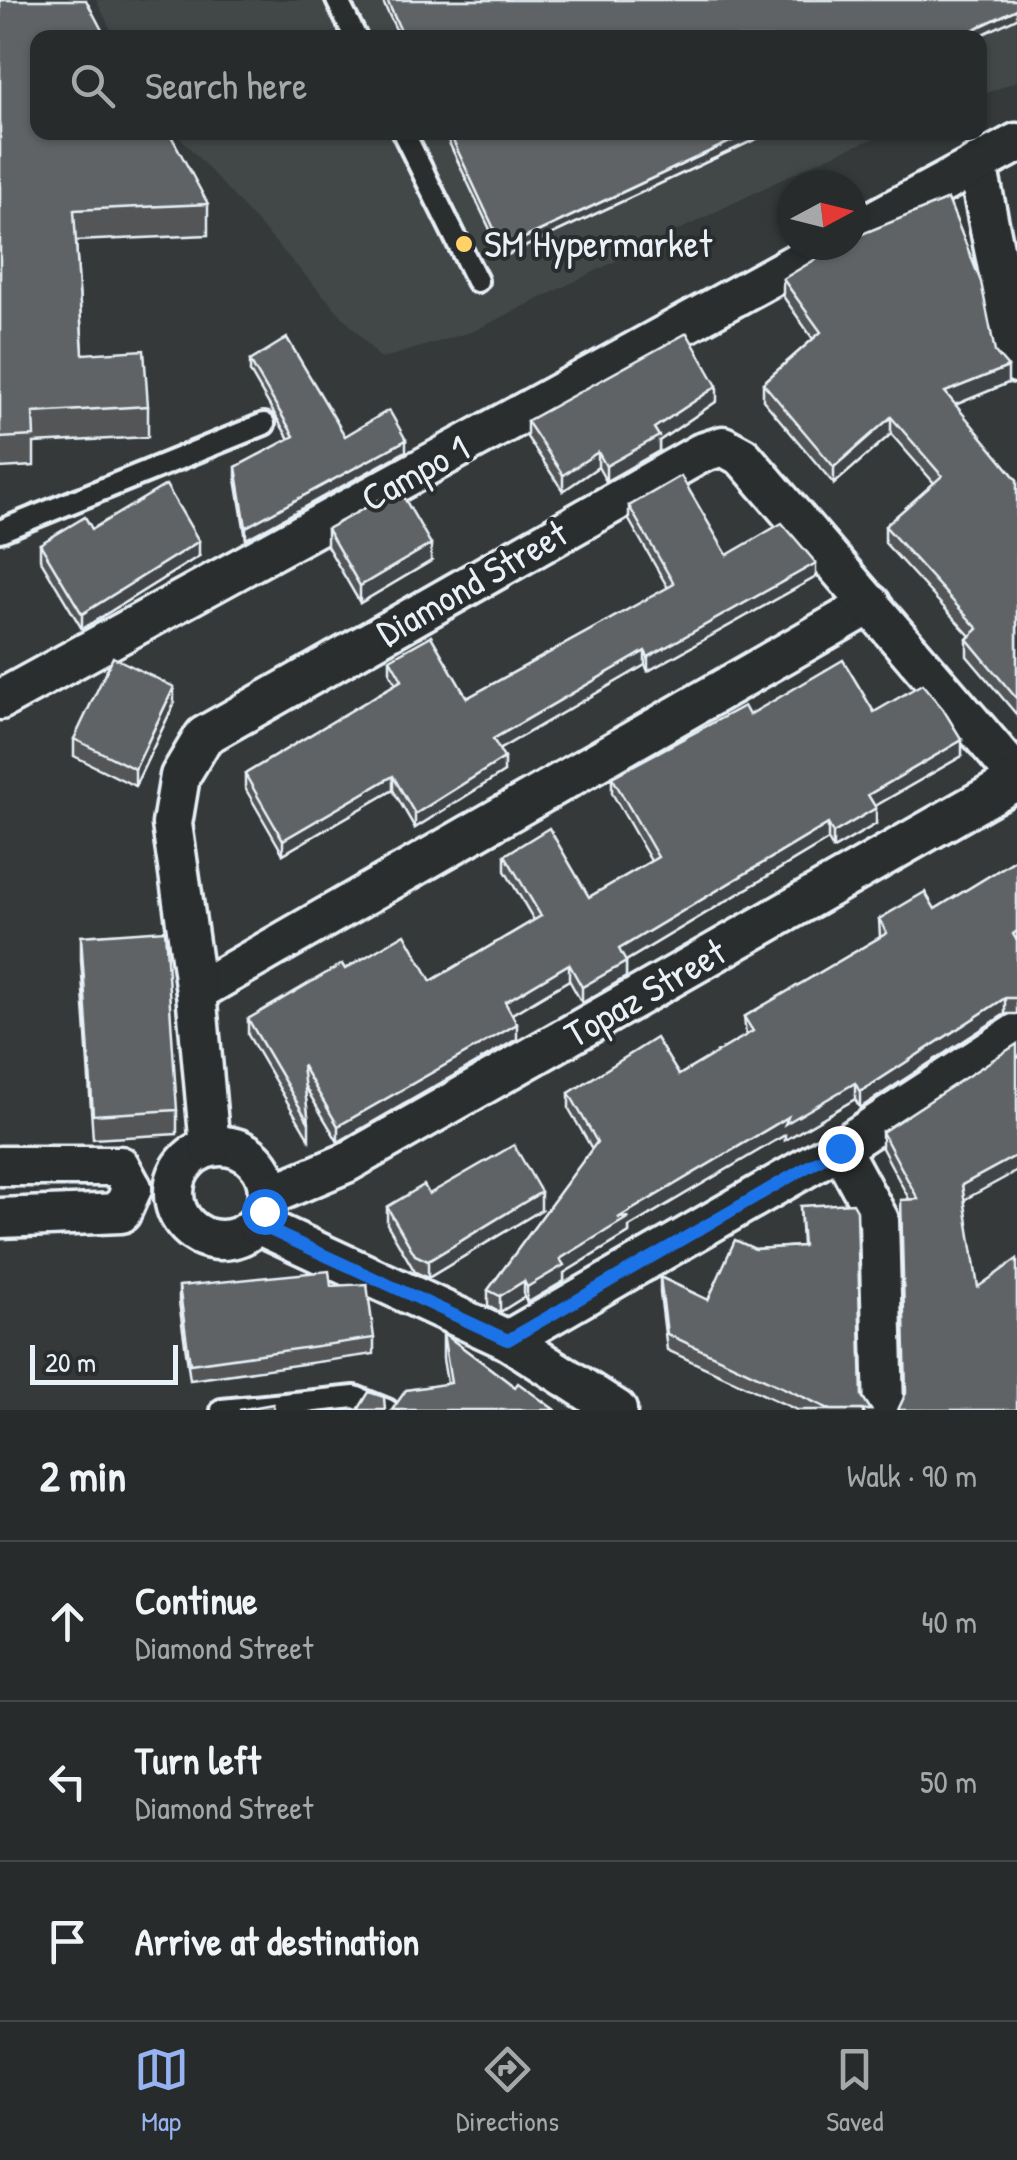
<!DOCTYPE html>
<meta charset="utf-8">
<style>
body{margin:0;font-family:"Patrick Hand",sans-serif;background:#303334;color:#f1f3f6}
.compass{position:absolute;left:777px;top:170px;width:90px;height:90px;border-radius:50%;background:#282b2c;box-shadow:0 2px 8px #0004;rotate:83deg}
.scale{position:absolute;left:30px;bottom:25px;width:148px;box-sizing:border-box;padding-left:10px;border:5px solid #e8f1f8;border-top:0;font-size:28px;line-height:35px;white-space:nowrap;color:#e8f1f8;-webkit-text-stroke:8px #2a2d2e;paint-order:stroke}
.stop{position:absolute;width:30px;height:30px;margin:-22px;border:8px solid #1a73e8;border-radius:50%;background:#fff}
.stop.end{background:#1a73e8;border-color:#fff;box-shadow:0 2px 10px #0008}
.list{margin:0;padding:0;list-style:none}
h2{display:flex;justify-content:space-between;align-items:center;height:130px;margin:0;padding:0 40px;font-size:42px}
h2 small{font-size:32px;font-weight:400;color:#a5a7a9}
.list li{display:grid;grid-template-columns:65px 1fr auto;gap:30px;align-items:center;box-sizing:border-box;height:160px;padding:0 40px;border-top:2px solid #444748}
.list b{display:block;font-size:38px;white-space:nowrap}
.list p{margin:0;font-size:32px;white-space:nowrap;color:#a5a7a9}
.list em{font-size:32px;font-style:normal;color:#a5a7a9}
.icon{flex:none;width:55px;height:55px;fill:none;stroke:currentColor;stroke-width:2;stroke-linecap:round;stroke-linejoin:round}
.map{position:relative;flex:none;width:1017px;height:1410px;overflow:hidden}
.search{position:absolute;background:#282b2c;box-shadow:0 2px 8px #0004;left:30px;right:30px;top:30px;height:110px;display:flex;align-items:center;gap:25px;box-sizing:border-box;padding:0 35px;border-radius:20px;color:#a5a7a9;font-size:38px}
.sheet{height:610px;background:#282b2c}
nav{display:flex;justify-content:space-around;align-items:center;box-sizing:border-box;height:140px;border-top:2px solid #444748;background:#282b2c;font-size:28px;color:#a5a7a9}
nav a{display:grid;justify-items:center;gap:5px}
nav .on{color:#95b2f1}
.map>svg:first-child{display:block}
</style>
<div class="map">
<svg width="1017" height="1410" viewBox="0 0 1017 1410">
<rect width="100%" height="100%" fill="#35393a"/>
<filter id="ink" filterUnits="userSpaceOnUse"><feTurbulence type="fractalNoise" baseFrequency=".01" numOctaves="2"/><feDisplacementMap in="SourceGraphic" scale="20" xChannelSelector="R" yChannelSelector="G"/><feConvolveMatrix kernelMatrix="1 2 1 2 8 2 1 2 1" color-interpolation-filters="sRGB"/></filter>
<g filter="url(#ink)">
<g fill="#424647">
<polygon points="96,0 1017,0 1017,81 980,96 980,38 115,38"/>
<polygon points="176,133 888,133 827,157 474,331 381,359"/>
</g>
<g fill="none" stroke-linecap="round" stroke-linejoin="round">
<defs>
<g id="service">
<polyline points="337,0 356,38"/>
<polyline points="403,132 477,281"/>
<polyline points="0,531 264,424"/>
<polyline points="222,1410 355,1397 387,1410"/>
</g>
<g id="minor">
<polyline points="977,164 1017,363"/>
<polyline points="852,232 1017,143"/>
<polyline points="0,700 829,245"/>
<polyline points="196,992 871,604"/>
<circle cx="221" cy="1193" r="47"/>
<polyline points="210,1147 196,992 172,824 180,776 204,736 701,453 723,446 743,457 1017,776"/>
<polyline points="840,1148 879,1220 884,1410"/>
<polyline points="0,1166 120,1166 132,1188"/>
<polyline points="268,1196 346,1163 1017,780"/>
<polyline points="0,1218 121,1213 132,1188"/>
<polyline points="257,1224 508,1340 840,1148 1017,1033"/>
<polyline points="508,1340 617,1410"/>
</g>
</defs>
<use href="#service" stroke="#e8f1f8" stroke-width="28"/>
<use href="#minor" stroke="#e8f1f8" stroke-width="45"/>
<use href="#service" stroke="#2a2d2e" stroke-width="20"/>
<use href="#minor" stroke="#2a2d2e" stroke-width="38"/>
</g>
<g fill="#525557" stroke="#e8f1f8" stroke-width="2.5">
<polygon points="0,0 103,32 208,204 208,235 76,241 83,354 148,406 148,437 34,443 34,466 0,468"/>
<polygon points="382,0 1017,0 975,38 400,38"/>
<polygon points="444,132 771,132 503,257"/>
<polygon points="783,279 995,352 1008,383 955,405 1017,480 1017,715 967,656 967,639 970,636 885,543 885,526 934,483 891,434 834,484 763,400 763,383 813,339 783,296"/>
<polygon points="250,361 345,436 406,451 246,539 236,479 236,467 289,439 250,372"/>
<polygon points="717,401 659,441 659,451 606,481 598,467 563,491 527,437 527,421"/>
<polygon points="629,506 727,555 816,577 648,671 645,665 499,749 504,772 415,828 393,790 283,854 245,788 245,774 396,684 390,674 390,659 467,698 668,588 629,520"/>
<polygon points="92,529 199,556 82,629 40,559 40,544"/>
<polygon points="327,529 431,561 360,603 327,546"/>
<polygon points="174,704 135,786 74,756 74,739"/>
<polygon points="874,712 962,756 875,806 876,824 833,849 828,840 626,961 626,977 582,1003 569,980 512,1014 517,1039 338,1142 304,1085 309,1123 309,1139 248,1035 248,1019 345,969 431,981 534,920 505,871 505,855 589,897 651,861 612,793 612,777 749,715"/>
<polygon points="1017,859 1017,1014 1005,1014 860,1108 855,1099 785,1140 785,1135 629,1227 629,1233 564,1273 564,1281 527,1303 524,1297 500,1312 488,1306 488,1290 592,1149 569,1109 569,1093 679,1075 746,1036 744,1017 880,937 879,919 935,909"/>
<polygon points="81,936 177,1110 177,1134 93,1139 81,960"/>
<polygon points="882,1132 965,1200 906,1394 909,1199 882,1148"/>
<polygon points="429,1194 541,1210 428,1278 415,1272 387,1224 387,1207"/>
<polygon points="800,1206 862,1396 871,1410 797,1410 667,1350 660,1293 660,1277 708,1300 755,1249 802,1246"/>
<polygon points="179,1286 331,1286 374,1338 374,1354 190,1380 179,1302"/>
<polygon points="443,1333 515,1387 555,1410 447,1383 443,1359"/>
</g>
<g fill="#424547" stroke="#e8f1f8" stroke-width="2.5">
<polygon points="1017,9 1017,18 975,38 955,38"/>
<polygon points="751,132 771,132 503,257 503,248"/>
<polygon points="1008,367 1008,383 945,409 945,392"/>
<polygon points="717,386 717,401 659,441 659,451 606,481 606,466 654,428"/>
<polygon points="891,417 891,434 834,484 834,467"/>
<polygon points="406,440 406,451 246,539 246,527"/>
<polygon points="598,452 598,467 563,491 563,475"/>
<polygon points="199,541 199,556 82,629 82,614"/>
<polygon points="431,544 431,561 360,603 360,586"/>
<polygon points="816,563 816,577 648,671 648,657"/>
<polygon points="645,651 645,665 493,753 493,739"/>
<polygon points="174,687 174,704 135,786 135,769"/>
<polygon points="962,740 962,756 868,810 868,795"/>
<polygon points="504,758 504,772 415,828 415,814"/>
<polygon points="393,776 393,790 283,854 283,840"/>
<polygon points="876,808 876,824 833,849 833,833"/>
<polygon points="828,824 828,840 619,965 619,949"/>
<polygon points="626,962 626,977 582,1003 582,987"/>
<polygon points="569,964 569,980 505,1018 505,1002"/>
<polygon points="1005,998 1005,1014 860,1108 860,1092"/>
<polygon points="517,1024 517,1039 338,1142 338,1126"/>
<polygon points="855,1083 855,1099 785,1140 785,1135 629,1227 629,1233 564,1273 564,1281 527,1303 527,1287 560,1259 618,1218 788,1117"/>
<polygon points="1017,1155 1017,1171 962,1201 962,1185"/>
<polygon points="541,1192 541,1210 428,1278 428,1261"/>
<polygon points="524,1281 524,1297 500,1312 500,1296"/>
</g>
<g fill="#5f6365" stroke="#e8f1f8" stroke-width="2.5">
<polygon points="0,0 86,0 103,32 114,31 118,38 38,38 38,132 169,132 208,204 74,210 83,354 144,350 148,406 33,413 34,436 0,438"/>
<polygon points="387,0 1017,0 1017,9 955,38 404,38"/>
<polygon points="449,132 751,132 503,248"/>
<polygon points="948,199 981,282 995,352 1008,367 945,392 1017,480 1017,699 967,639 978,629 885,526 942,476 891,417 834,467 763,383 821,332 783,279 839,245 852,245 852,238"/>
<polygon points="687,333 717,386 654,428 659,436 606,466 598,452 563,475 527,421"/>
<polygon points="287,338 345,436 389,410 406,440 246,527 236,467 294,436 250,361"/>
<polygon points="681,476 727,555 782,523 816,563 648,657 645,651 493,739 504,758 415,814 393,776 283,840 245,774 402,680 390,659 431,636 467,698 674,584 629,506"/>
<polygon points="166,485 199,541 82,614 40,544 85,517 92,529"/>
<polygon points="399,489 431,544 360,586 327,529"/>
<polygon points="113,657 174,687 135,769 74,739"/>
<polygon points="843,660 874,712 922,684 943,709 962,740 868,795 876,808 833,833 828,824 619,949 626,962 582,987 569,964 505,1002 517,1024 338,1126 302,1065 309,1123 248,1019 342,964 345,969 405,934 431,981 541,916 505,855 549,828 589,897 658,857 612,777 744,706 749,715"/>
<polygon points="1017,859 1017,931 1013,934 1017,941 1017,998 1005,998 860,1092 855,1083 785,1124 788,1117 618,1218 629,1217 560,1259 564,1265 527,1287 524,1281 500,1296 488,1290 597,1142 569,1093 656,1038 679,1075 753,1031 744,1017 887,933 879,919 925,892 935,909"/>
<polygon points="165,930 177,1110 93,1115 81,936"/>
<polygon points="1017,1044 1017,1155 962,1185 978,1287 1017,1259 1017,1410 898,1410 906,1393 901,1200 918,1199 882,1132"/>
<polygon points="514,1145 541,1192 428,1261 415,1255 387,1207 424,1185 429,1194"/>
<polygon points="853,1203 857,1210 862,1396 871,1410 831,1410 667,1334 660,1277 708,1300 735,1240 755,1249 803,1246 800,1206"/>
<polygon points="329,1271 331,1286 367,1284 374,1338 190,1364 179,1286"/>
<polygon points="443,1333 515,1387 518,1383 555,1410 392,1410 406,1390 451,1383"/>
<polygon points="369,1392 384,1397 385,1410 358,1410"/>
<polygon points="273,1404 274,1410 239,1410"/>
</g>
</g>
<g fill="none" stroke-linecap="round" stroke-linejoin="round" filter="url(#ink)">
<polyline stroke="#1a73e8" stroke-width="12" points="264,1211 257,1224 508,1340 840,1148"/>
</g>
<circle fill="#ffd166" stroke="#2a2d2e" stroke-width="4" cx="464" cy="244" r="10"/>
<g text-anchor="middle" stroke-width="8" stroke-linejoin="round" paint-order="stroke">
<g font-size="38" fill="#e8f1f8" stroke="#2a2d2e" text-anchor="start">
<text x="484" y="257">SM Hypermarket</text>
</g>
<g font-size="38" fill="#e8f1f8" stroke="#2a2d2e">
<text transform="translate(415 473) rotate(-29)" y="13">Campo 1</text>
<text transform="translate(472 583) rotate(-30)" y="13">Diamond Street</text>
<text transform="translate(645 993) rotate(-30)" y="13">Topaz Street</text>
</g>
</g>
</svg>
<svg class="compass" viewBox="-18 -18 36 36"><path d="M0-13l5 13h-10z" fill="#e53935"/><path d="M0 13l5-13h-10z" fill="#a5a7a9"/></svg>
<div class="scale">20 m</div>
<div class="stop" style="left:264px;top:1211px"></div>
<div class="stop end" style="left:840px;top:1148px"></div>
<div class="search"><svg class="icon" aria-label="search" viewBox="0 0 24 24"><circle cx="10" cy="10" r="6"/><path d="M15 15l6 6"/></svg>Search here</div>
</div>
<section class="sheet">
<h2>2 min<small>Walk · 90 m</small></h2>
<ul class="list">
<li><svg class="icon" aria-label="ahead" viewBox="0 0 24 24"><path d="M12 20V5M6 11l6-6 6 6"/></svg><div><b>Continue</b><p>Diamond Street</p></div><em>40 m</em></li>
<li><svg class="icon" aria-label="left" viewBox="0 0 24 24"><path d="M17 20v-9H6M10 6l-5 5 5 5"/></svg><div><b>Turn left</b><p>Diamond Street</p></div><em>50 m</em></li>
<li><svg class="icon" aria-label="arrive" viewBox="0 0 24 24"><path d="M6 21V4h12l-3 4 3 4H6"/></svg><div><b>Arrive at destination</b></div></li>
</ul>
</section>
<nav>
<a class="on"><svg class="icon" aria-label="map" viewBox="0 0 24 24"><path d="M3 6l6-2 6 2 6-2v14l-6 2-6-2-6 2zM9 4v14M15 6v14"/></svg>Map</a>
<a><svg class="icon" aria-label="directions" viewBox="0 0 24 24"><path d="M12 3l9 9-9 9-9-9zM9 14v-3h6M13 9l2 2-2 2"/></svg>Directions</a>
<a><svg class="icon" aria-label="saved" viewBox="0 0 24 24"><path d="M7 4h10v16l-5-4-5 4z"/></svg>Saved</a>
</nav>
